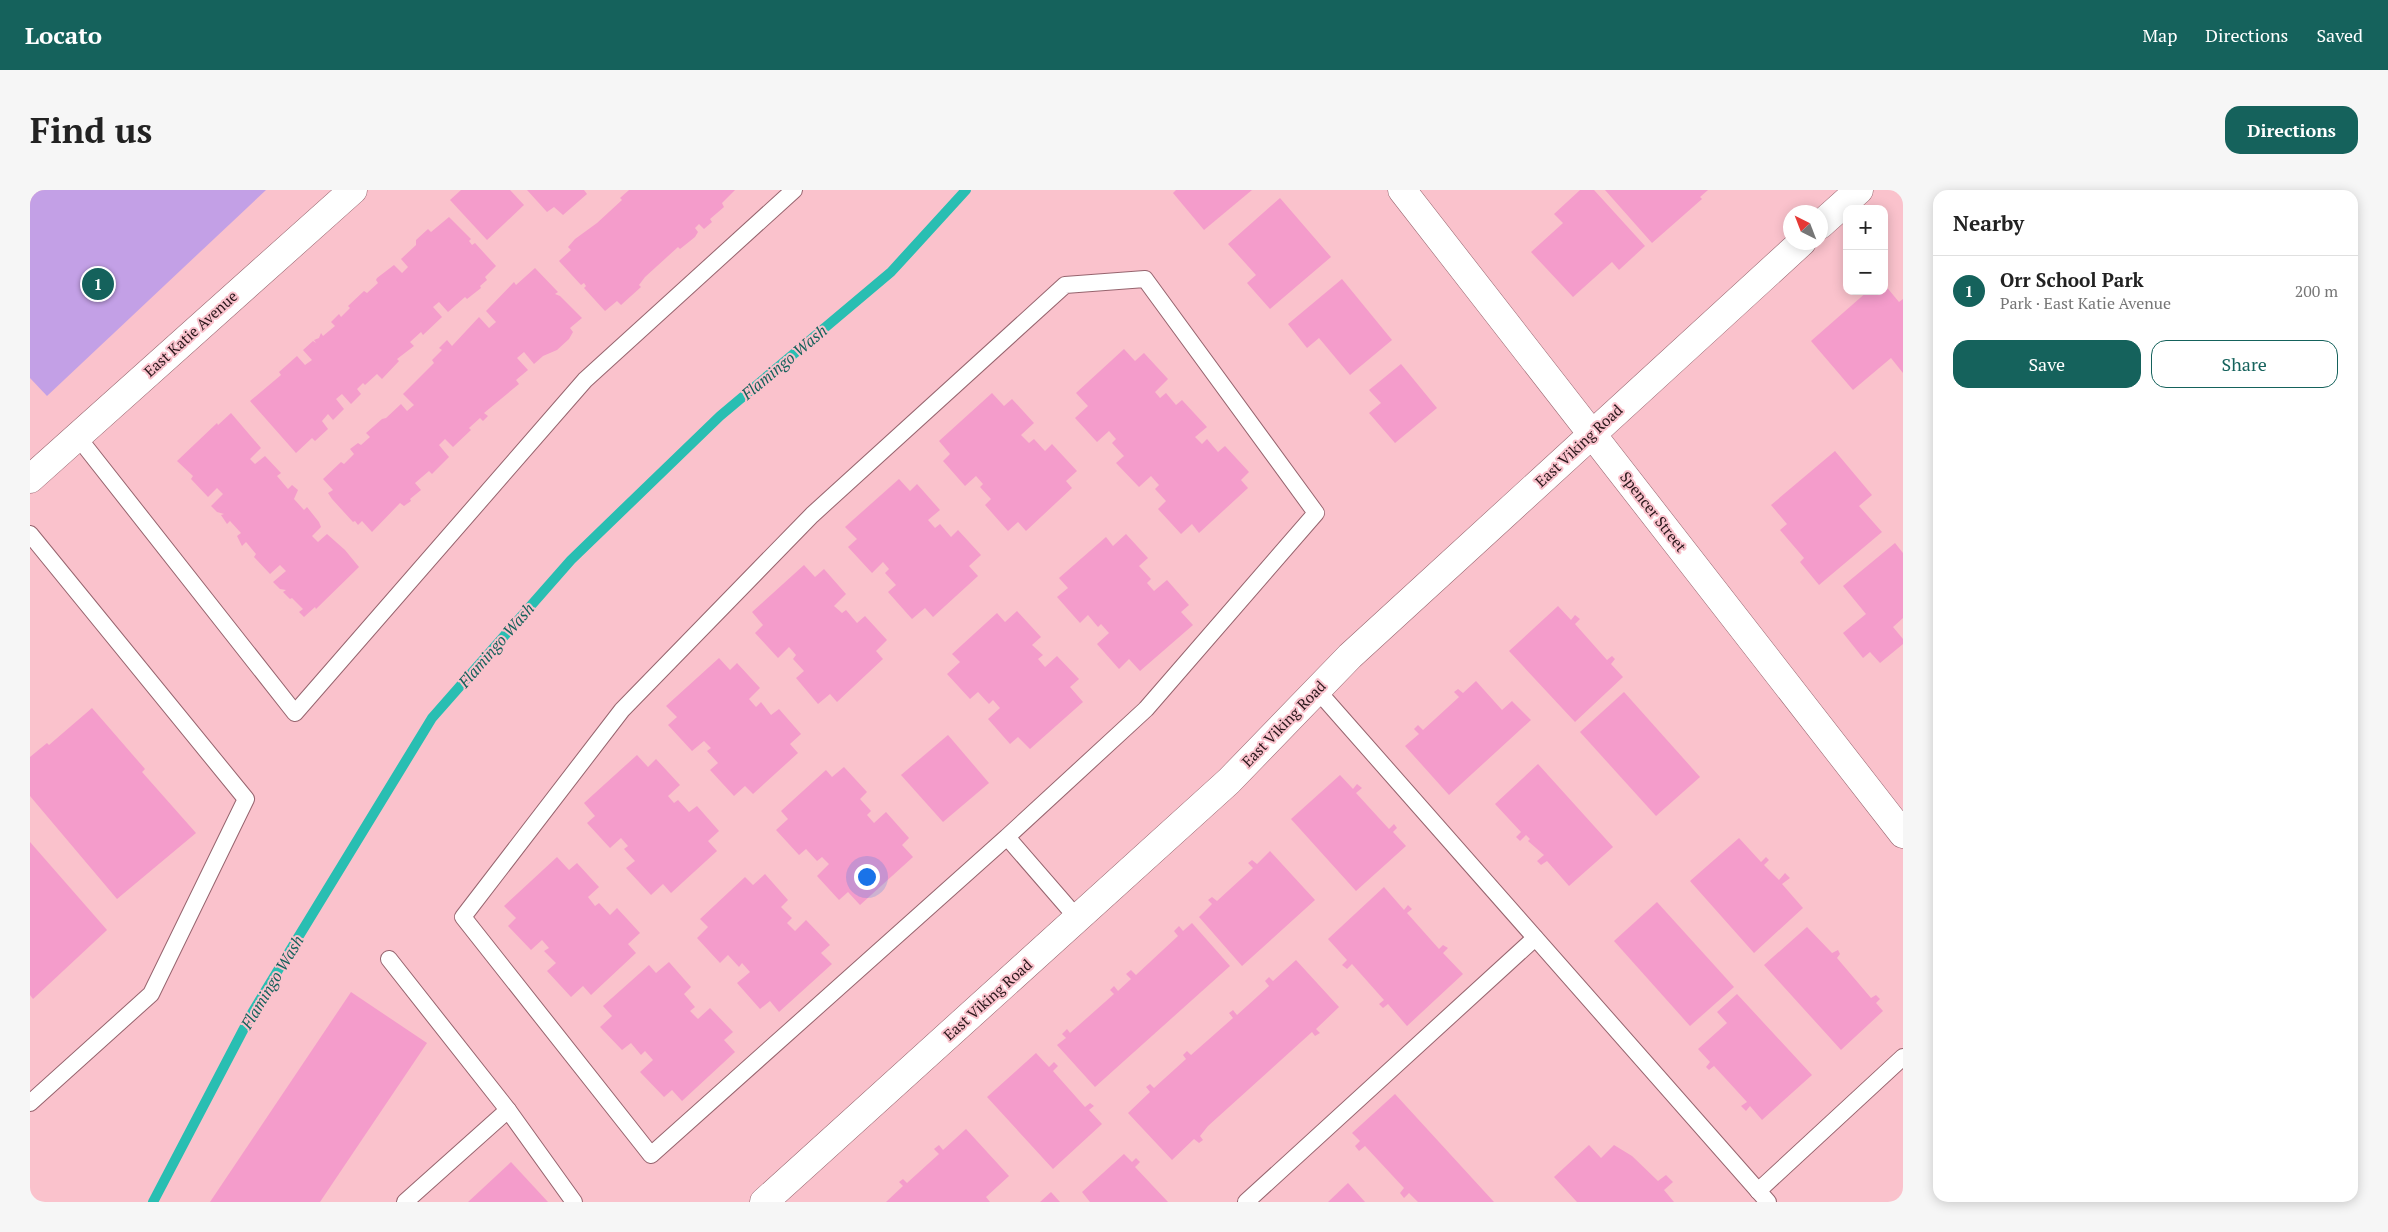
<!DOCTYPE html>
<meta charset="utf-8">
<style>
body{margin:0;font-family:"PT Serif",serif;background:#f6f6f6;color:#222}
.controls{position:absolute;right:15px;top:15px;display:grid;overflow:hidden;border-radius:10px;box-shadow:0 2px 12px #0003}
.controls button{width:45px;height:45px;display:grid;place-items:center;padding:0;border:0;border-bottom:1px solid #e0e0e0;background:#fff;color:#222;font:25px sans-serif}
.compass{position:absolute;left:1753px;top:15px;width:45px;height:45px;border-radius:50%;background:#fff;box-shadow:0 2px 12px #0003;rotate:318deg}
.you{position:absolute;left:836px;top:686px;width:18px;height:18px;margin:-12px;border:4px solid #fff;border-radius:50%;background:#1a73e8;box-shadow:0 0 0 8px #1a73e833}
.badge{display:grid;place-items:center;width:32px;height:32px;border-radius:50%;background:#15625c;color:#fff;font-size:16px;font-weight:700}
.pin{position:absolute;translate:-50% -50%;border:2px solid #fff;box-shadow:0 1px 5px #0006}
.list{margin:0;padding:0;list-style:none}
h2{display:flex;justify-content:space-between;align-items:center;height:65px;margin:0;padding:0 20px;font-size:21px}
h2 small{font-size:16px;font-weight:400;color:#767676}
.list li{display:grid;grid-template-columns:32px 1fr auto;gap:15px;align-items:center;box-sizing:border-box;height:70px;padding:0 20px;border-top:1px solid #e0e0e0}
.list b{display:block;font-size:19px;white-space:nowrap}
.list p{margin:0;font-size:16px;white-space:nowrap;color:#767676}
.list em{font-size:16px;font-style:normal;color:#767676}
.actions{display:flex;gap:10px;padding:15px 20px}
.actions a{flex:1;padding:11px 0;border:1px solid #15625c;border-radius:15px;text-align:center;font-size:18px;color:#15625c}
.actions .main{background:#15625c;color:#fff}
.map{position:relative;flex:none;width:1873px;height:1012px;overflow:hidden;border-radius:15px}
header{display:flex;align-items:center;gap:30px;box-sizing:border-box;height:70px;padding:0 25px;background:#15625c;color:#fff}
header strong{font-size:24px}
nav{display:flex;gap:28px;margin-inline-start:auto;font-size:18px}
.intro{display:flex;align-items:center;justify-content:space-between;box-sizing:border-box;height:120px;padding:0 30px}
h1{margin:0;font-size:35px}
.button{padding:12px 22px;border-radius:15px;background:#15625c;color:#fff;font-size:18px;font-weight:700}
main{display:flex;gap:30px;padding:0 30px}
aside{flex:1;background:#fff;border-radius:15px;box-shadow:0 2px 12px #0003}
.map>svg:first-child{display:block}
</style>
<header>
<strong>Locato</strong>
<nav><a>Map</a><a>Directions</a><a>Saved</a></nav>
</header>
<div class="intro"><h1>Find us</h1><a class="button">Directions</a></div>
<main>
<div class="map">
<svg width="1873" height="1012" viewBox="0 0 1873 1012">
<rect width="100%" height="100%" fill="#fac2cc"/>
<polygon fill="#c3a0e6" points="0,0 236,0 17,206 0,188"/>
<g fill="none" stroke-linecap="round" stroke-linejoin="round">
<polyline stroke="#29beb2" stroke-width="10" points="123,1012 222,823 402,528 541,370 690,226 861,82 936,0"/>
</g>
<g fill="#f49ccb">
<polygon points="431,0 480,0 494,15 457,50 420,10"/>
<polygon points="497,0 554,0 557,4 533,25 524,17 517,22"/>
<polygon points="599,0 705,0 692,13 694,17 680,29 682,32 674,39 669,34 665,38 668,42 665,47 650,59 648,57 615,87 609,95 611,97 591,115 587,111 575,121 554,98 556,96 554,93 551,95 529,71 541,60 538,57 545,49 567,33 592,10 590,8"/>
<polygon points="1146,0 1222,0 1174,40 1143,3"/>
<polygon points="1550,0 1564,0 1615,56 1589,80 1582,72 1543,107 1501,62 1533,33 1524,24"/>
<polygon points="1575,0 1678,0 1670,7 1672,9 1622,53"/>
<polygon points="1250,8 1301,67 1240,119 1217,93 1226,85 1198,54"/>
<polygon points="419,27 441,49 439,51 442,55 445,53 466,76 455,87 457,90 450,96 451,98 437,109 435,107 418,122 409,112 403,117 412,127 393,145 391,142 380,152 384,156 367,169 369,171 352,189 347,184 335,195 333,193 327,199 331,204 321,214 312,204 306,209 314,219 303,230 298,224 292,231 298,239 285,251 282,248 266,263 220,211 251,185 249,182 267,166 275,175 282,170 273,160 283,151 286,153 284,150 289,148 291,143 293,146 305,136 301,132 309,124 311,127 320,118 318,116 334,101 337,103 348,93 346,90 347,88 364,75 372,83 378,77 371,69 386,55 386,50 398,39 401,42"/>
<polygon points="505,78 528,102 525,104 530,106 552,128 540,138 543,142 539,149 527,160 513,166 504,174 494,162 487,168 498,180 486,190 489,194 454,223 458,226 453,231 450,228 439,238 441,240 423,257 415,249 409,255 419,267 402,284 399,281 385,293 391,300 380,309 381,311 374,316 370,313 342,342 332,331 328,335 325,331 323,332 302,309 298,303 303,300 293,289 311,272 314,274 324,264 320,259 328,253 331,255 340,247 336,243 352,229 356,228 371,214 377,221 384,215 373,204 404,173 402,170 412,160 409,158 417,150 422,156 449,127 459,138 466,132 456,121 484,92 486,95"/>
<polygon points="1312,89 1362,150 1320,185 1289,148 1277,158 1258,134"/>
<polygon points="1854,94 1869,112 1873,109 1873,183 1861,168 1823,200 1781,151 1838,101 1854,101"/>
<polygon points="1094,159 1105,171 1114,163 1138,189 1125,202 1130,208 1136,203 1146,215 1152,210 1177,237 1165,247 1172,254 1177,249 1188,262 1195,256 1219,282 1211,290 1218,298 1169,343 1162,334 1151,344 1128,319 1136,311 1125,299 1129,295 1121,286 1109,297 1086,273 1094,266 1082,253 1086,249 1079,241 1067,252 1045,228 1058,216 1046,203"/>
<polygon points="1371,174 1407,218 1365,253 1339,223 1351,213 1339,200"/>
<polygon points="962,203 974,216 982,209 1004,233 991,245 999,253 1004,249 1015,261 1022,254 1047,281 1036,291 1042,298 996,341 988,332 978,341 955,315 961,309 950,297 953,294 946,286 935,296 913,271 920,264 909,251"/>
<polygon points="201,223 231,258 220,269 225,274 235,266 251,283 247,286 258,299 262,295 268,300 264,309 274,320 277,317 289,332 291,337 282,346 288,352 297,344 315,360 329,377 286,419 285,417 274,427 269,422 273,419 262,408 260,409 253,402 256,400 250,399 243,392 256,381 250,375 240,384 224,367 226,364 216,352 212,356 207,346 211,343 200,331 197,334 191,325 194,324 187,322 181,316 193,304 187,298 178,307 161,289 163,286 147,271 187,233 188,235"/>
<polygon points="1805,261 1842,305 1829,316 1852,342 1789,395 1770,372 1774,368 1750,340 1757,334 1741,315"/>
<polygon points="869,289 880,301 887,294 910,320 898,330 905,338 910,334 921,347 928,340 951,365 939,376 948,386 903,427 895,418 882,429 858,402 866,395 855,383 859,379 853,372 842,383 818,357 827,349 815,337"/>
<polygon points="1096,344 1118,368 1109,376 1121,389 1117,393 1124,401 1137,390 1159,415 1151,422 1163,435 1110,481 1099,469 1089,479 1067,454 1079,443 1071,434 1068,437 1058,425 1050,433 1027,407 1038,398 1029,388 1076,347 1083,356"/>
<polygon points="1865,353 1873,363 1873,428 1863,437 1873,449 1873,454 1850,473 1840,462 1833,468 1813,443 1836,424 1813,396"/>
<polygon points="774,375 785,387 794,379 816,404 804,416 812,423 816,420 827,433 835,426 857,450 846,461 853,469 807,512 800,504 788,514 766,488 774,481 763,469 766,465 759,457 748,468 725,443 733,435 722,422"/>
<polygon points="1528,416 1541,430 1545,425 1550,429 1545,434 1577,470 1582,466 1585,469 1581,474 1593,487 1545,532 1479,461"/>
<polygon points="987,421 1011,447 1002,455 1013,465 1008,469 1015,477 1027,466 1049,489 1040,497 1053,512 1000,559 988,547 980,554 958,529 970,518 963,510 959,514 948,502 940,509 917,484 930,472 922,464 967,423 975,432"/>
<polygon points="689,468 700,480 707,473 730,498 719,509 726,517 731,512 741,525 749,519 771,544 760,554 768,563 723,604 715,596 704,606 680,580 688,573 677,561 681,558 674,551 662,561 638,535 647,527 636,516"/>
<polygon points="1446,491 1472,520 1482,511 1501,530 1419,605 1375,556 1389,544 1384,539 1388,535 1393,540 1429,507 1424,502 1428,499 1433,503"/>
<polygon points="1594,502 1670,587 1626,626 1550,542"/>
<polygon points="62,518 115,579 112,582 166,643 87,709 0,606 0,567 17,553 19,555"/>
<polygon points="918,545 959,593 913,632 871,585"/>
<polygon points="607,565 618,577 626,569 650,595 638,606 644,613 648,610 659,622 667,616 689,641 678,651 687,661 641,703 633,694 621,705 596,678 605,671 594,659 598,656 591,648 580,658 557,633 565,626 554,613"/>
<polygon points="1508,574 1583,657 1539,696 1517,671 1511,675 1507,671 1514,665 1498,651 1500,649 1496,645 1490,651 1486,647 1491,642 1465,614"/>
<polygon points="814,577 837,602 830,609 841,621 837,625 844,633 856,622 879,648 872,655 883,667 830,715 818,702 809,710 787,686 799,674 792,667 787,671 776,659 769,665 746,640 758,629 751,621 796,580 802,587"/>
<polygon points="1310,585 1323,599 1327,594 1332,598 1326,603 1359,639 1364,634 1367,638 1363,642 1376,656 1326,701 1261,629"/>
<polygon points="1709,648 1731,672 1736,667 1739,670 1734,675 1749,690 1755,683 1760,688 1752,694 1773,718 1724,763 1660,691"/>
<polygon points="0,652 77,740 3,809 0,805"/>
<polygon points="1240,661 1285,710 1212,776 1169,727 1182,714 1178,710 1182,707 1187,711 1223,678 1218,673 1222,670 1227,674"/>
<polygon points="527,667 539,680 547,673 569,697 558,707 565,716 569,713 580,725 587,718 610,743 598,754 606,763 561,805 553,796 541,807 517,781 526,773 514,761 519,758 512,750 501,760 478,736 486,728 474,716"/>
<polygon points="735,684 758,710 751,717 762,728 757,733 765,741 776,730 800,755 791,763 802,774 749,822 740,811 730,819 707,793 720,782 712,773 709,777 698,765 690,773 667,748 678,737 670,729 715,687 723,695"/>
<polygon points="1354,697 1374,720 1378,715 1382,719 1377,723 1409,759 1413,755 1418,758 1413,763 1433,784 1377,836 1358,814 1353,818 1349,814 1354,810 1322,774 1317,779 1312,775 1317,770 1298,749"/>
<polygon points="1627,712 1704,797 1660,836 1584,751"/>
<polygon points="1162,733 1200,776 1065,897 1027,855 1036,848 1032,844 1037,839 1040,843 1084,804 1080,800 1084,796 1088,801 1101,789 1096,784 1101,780 1106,785 1148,746 1144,741 1149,736 1153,741"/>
<polygon points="1777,737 1802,763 1808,760 1810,764 1807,768 1841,808 1846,805 1850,809 1846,813 1853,821 1811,860 1734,775"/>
<polygon points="1266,770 1309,817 1286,839 1290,843 1285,846 1282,842 1178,936 1170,946 1173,950 1169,953 1164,949 1142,970 1098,923 1120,902 1116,897 1120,894 1124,898 1156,869 1153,865 1157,861 1161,865 1203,828 1199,823 1203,820 1207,825 1239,796 1235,791 1239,787 1243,791"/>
<polygon points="639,772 661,797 654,804 665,817 660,821 668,829 680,818 703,842 694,850 705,862 652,911 642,900 634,907 610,882 623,870 615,861 611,865 601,853 592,860 570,837 582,826 573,816 619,775 626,783"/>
<polygon points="321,802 397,853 290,1012 180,1012"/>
<polygon points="1707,804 1782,885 1732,930 1720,916 1716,921 1711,916 1717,912 1684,876 1679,880 1676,877 1680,872 1668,859 1697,833 1687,822"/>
<polygon points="1006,863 1019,877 1024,872 1028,876 1023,881 1055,917 1060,913 1064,916 1059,920 1072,934 1023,979 957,907"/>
<polygon points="1365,904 1464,1012 1388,1012 1379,1003 1374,1008 1370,1003 1374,998 1335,956 1329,961 1325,956 1330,951 1322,943"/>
<polygon points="936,939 979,986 956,1007 960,1012 856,1012 873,996 869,992 873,989 877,993 909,964 904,959 909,955 913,960"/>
<polygon points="1559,955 1571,968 1584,955 1602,966 1628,991 1636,985 1643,992 1634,1000 1644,1012 1547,1012 1524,987"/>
<polygon points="1094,964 1102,972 1106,968 1110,972 1105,977 1138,1012 1060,1012 1052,1002"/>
<polygon points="481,972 518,1012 438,1012"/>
<polygon points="1318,993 1335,1012 1298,1012"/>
<polygon points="1021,1002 1030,1012 1010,1012"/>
</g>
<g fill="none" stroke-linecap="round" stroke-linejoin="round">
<defs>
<g id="lane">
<polyline points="47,246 265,523 555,190 764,0"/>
<polyline points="0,344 216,609 121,804 0,913"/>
<polyline points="1287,500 1738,1012"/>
<polyline points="977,647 1116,519 1286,323 1115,89 1035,95 782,325 592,520 433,727 621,965 977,647 1048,729"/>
<polyline points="359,769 478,920"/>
<polyline points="1728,1001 1873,867"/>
<polyline points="375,1012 478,920 544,1012"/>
<polyline points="1216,1012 1505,748"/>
</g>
<g id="secondary">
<polyline points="1372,0 1873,644"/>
<polyline points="1790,35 1829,0"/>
<polyline points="0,289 323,0"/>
<polyline points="734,1012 1199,591 1320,466 1772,52"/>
</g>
</defs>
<use href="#lane" stroke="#96646e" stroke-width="18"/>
<use href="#secondary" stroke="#96646e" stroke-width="29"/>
<use href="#lane" stroke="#fff" stroke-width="16"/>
<use href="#secondary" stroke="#fff" stroke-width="28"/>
</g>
<g text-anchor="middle" stroke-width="4" stroke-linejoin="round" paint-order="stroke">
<g font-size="15" fill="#29161a" stroke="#fac2cc">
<text transform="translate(161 144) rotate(-42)" y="5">East Katie Avenue</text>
<text transform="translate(1549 256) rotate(-43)" y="5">East Viking Road</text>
<text transform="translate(1623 322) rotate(52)" y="5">Spencer Street</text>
<text transform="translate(1254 534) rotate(-46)" y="5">East Viking Road</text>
<text transform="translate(958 810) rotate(-42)" y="5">East Viking Road</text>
</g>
<g font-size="16" font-style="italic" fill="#14605a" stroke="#fac2cc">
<text transform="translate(754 172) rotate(-40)" y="6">Flamingo Wash</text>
<text transform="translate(466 455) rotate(-49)" y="6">Flamingo Wash</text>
<text transform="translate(242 792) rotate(-59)" y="6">Flamingo Wash</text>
</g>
</g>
</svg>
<div class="controls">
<button>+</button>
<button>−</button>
</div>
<svg class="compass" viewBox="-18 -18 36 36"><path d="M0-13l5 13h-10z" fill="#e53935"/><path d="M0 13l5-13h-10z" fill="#767676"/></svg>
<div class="you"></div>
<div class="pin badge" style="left:68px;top:94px">1</div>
</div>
<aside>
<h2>Nearby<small></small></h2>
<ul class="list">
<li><span class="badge">1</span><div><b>Orr School Park</b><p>Park · East Katie Avenue</p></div><em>200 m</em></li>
</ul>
<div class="actions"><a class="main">Save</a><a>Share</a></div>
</aside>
</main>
